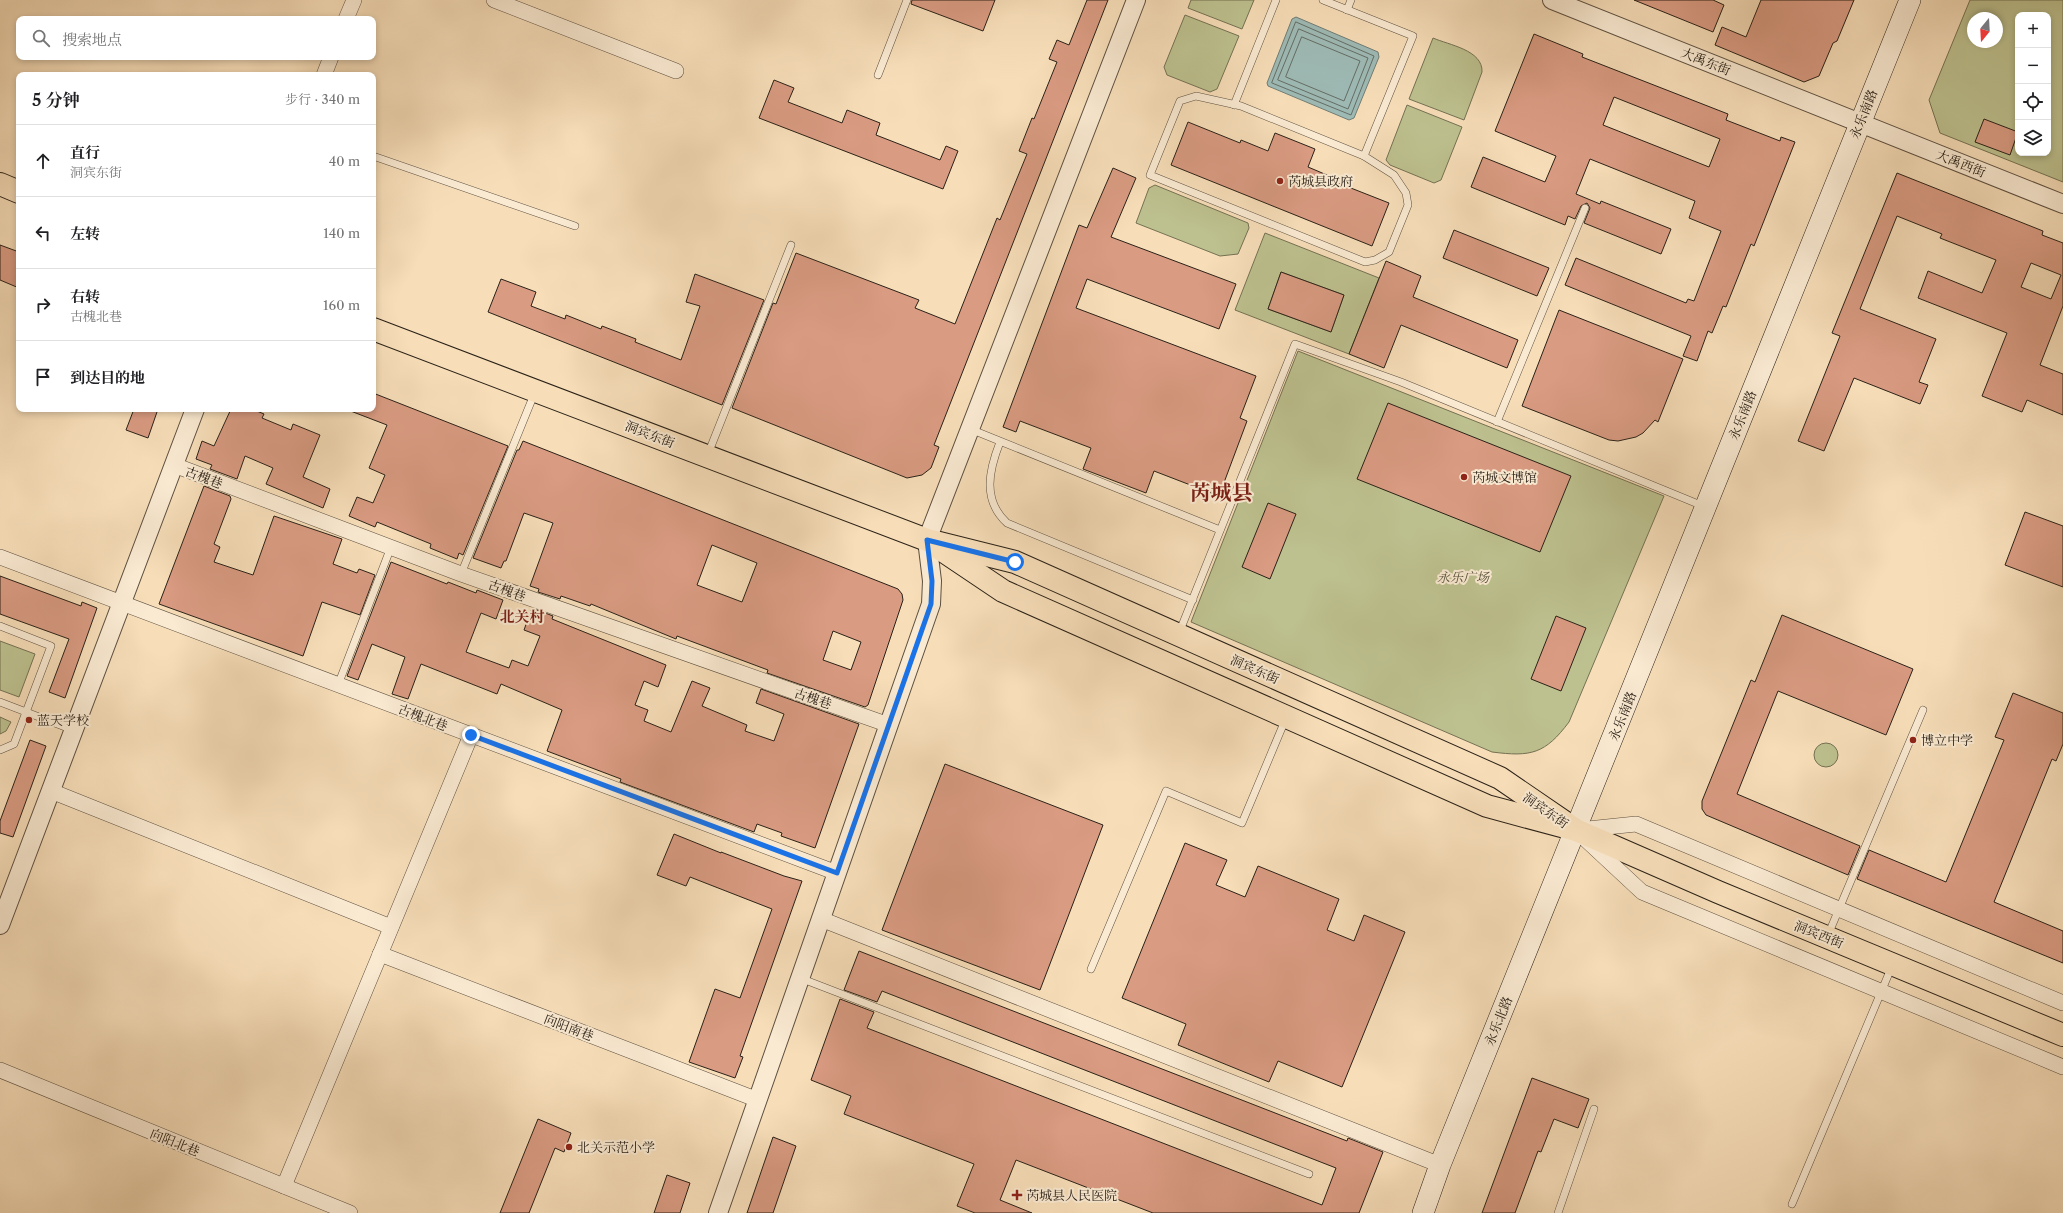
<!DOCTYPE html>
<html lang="zh">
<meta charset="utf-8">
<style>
body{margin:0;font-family:"Libre Caslon Text","Noto Serif SC",serif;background:#f2f2f2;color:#202124}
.controls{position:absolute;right:12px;top:12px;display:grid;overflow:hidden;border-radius:8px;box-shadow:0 2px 6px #0003}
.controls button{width:36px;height:36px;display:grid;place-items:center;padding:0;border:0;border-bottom:1px solid #e0e0e0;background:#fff;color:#202124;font:20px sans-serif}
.compass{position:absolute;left:1967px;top:12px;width:36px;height:36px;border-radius:50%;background:#fff;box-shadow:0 2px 6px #0003;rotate:198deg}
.stop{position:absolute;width:12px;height:12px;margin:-9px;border:3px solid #1a73e8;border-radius:50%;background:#fff}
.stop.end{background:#1a73e8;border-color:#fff;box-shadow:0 1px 4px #0008}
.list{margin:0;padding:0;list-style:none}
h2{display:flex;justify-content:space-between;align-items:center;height:52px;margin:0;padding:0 16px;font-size:17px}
h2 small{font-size:13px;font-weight:400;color:#757577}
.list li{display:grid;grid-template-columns:26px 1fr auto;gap:12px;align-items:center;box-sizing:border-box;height:72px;padding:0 16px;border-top:1px solid #e0e0e0}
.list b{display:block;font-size:15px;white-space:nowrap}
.list p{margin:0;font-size:13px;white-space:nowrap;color:#757577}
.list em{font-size:13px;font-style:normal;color:#757577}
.icon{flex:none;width:22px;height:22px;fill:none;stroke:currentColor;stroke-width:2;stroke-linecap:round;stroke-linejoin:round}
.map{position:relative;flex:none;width:2063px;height:1213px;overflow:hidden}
.search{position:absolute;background:#fff;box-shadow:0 2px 6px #0003;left:16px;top:16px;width:360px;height:44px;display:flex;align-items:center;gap:10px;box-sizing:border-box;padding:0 14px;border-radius:8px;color:#757577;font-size:15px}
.panel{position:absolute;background:#fff;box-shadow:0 2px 6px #0003;left:16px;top:72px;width:360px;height:340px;border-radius:8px}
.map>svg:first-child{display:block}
</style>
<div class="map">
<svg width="2063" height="1213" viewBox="0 0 2063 1213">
<rect width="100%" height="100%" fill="#f7deb9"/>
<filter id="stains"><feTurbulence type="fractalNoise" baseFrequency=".005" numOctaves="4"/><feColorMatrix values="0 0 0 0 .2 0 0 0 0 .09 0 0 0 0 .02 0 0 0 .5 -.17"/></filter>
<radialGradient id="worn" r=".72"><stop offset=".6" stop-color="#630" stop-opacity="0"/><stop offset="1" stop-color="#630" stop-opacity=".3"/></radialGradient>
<g fill="#bdc18f" stroke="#747153" fill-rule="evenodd">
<polygon points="1191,0 1254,0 1242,29 1188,8"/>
<path d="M1970 0H2063V182L1940 133 1929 100ZM2018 15H2048V153H2018ZM1973 18H1997V42H1973Z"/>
<polygon points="1185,15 1239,36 1217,89 1210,92 1167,75 1164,67"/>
<path d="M1433 38C1449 45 1483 50 1482 72L1464 120 1409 99Z"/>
<polygon points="1407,105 1462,127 1441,180 1434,183 1390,165 1386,160"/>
<polygon points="1155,185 1248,223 1249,228 1238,254 1220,256 1136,223 1149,188"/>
<path d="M1265 233 1379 278 1349 354 1235 310ZM1281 272 1344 295 1331 332 1268 309Z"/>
<path d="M1298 351 1664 496 1569 722C1545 754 1531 757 1492 752L1191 622Z"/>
<polygon points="0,641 35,654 19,697 0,690"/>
<polygon points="0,717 11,722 6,731 0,734"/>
<circle cx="1826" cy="755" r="12"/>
</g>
<polygon fill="#9ebbb6" stroke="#707d76" points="1296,17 1378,52 1379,57 1354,118 1349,120 1268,86 1267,83 1292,19"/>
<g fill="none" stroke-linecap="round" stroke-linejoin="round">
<g stroke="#646e66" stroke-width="1">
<polygon points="1296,22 1374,56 1351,115 1272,83"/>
<polygon points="1299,29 1368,58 1348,109 1278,80"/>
<polygon points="1302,37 1360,61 1344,101 1286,77"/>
</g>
</g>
<g fill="#d99b82" stroke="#2a2117" fill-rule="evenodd">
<polygon points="912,0 995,0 983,31 911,4"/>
<polygon points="1087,0 1108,0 934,445 939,447 931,468 922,475 907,478 732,408 773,303 776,304 796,253 919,300 915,308 955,324 997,218 1000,220 1027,154 1019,151 1032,118 1034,119 1057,62 1049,59 1057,40 1069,45"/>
<polygon points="1634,0 1713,0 1724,5 1713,32"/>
<polygon points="1761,0 1854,0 1837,41 1833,43 1819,76 1804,82 1715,45 1722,27 1746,37"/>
<path d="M1534 34 1583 54 1582 57 1728 114 1726 120 1780 141 1781 137 1795 142 1754 246 1751 244 1726 307 1723 306 1712 333 1708 331 1697 361 1683 356 1691 336 1565 285 1576 258 1686 303 1688 299 1694 301 1721 231 1689 218 1695 201 1590 159 1576 194 1600 204 1601 201 1671 229 1661 254 1584 223 1590 208 1587 203 1581 206 1575 219 1568 216 1565 225 1471 187 1483 157 1545 182 1556 156 1495 131ZM1614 97 1720 139 1709 167 1603 125Z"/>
<polygon points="774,80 794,88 788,102 842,123 847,110 880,123 876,135 940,160 946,146 958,151 943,189 759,118"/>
<polygon points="1984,119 2018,132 2010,155 1975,142"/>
<polygon points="1188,122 1240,143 1241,140 1268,151 1275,133 1315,149 1308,167 1334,178 1333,181 1389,203 1372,246 1171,165"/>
<polygon points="1113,168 1136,178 1111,237 1236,284 1219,329 1087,279 1076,308 1256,376 1240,418 1247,421 1219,496 1154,471 1146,493 1083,469 1091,448 1020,421 1016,432 1003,427 1079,225 1087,228"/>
<path d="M1897 173 2043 231 2042 235 2063 243V306L2040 365 2063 374V415L2027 400 2022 412 1982 396 2007 333 1918 298 1928 271 1982 293 1996 260 1940 238 1942 234 1897 216 1860 309 1936 339 1919 382 1928 385 1920 404 1854 378 1824 451 1798 441 1840 336 1832 333ZM2031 263 2061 275 2051 299 2021 287Z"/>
<polygon points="1454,230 1549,268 1537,296 1443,258"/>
<polygon points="0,245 19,252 19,288 0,280"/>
<polygon points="1386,261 1421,276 1413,297 1518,340 1507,368 1401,325 1384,368 1349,354"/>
<polygon points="1281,272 1344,295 1331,332 1268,309"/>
<polygon points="695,274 764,300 722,405 488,312 501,279 536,292 531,306 565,319 566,315 601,329 602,326 636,339 635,342 681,360 700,306 686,302"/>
<polygon points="1559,310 1683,359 1658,422 1655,420 1643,433 1636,437 1618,441 1609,440 1522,406"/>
<polygon points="373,393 508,446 463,555 459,553 457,559 430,548 431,544 377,522 375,527 349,516 357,497 373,503 385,475 369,468 387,425 348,410 373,409"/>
<polygon points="1388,403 1571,476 1540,552 1357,479"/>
<polygon points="134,409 158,409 148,438 126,430"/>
<polygon points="231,409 252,409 264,414 262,418 291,430 293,424 320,435 303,477 330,489 323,508 266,484 273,468 245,456 237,479 210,469 212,465 196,459 202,441 214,446"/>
<path d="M523 441 898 589 902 594 903 600 868 705 865 707 767 673 768 670 677 636 676 639 591 604 590 606 561 596 560 599 538 592 539 589 530 586 553 523 524 513 506 561H504L501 568 473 558 517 450H519ZM712 545 757 563 742 602 697 585ZM833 631 861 642 851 670 823 660Z"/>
<polygon points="204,486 230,496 231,499 214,544 220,547 214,562 253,575 274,516 342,539 333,564 357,573 359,569 375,575 360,615 322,602 303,656 159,604"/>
<polygon points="1268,503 1296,514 1270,579 1242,567"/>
<polygon points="2025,512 2063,526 2063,587 2005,565"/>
<polygon points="391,562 447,584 448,582 476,593 477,590 503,600 496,619 481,613 466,652 509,668 512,660 528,666 540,636 524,630 532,608 553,616 552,619 666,665 658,687 644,681 635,705 648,710 644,721 671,732 692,681 710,688 702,706 747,725 745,731 774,741 784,714 756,703 761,689 859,724 815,848 781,836 782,833 757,824 754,832 620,782 621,779 547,751 562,710 501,684 497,694 421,664 408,699 392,694 405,657 372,644 358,680 347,676"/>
<polygon points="0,576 81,606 82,602 97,608 65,698 49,692 69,639 0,614"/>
<polygon points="1782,615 1913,669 1886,735 1778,691 1737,794 1860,846 1848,875 1706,815 1702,809 1702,801 1751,680 1755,682"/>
<polygon points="1556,616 1586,628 1561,691 1531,679"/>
<polygon points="2013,693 2063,713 2063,744 2056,761 2052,759 1994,902 2063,931 2063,963 1857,879 1869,850 1946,882 2004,740 1995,737"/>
<polygon points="30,740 46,746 13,837 0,833 0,821"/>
<polygon points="945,764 1103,825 1040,990 882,930"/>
<polygon points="674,834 721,853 721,852 784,876 802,881 740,1056 743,1057 735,1078 689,1062 715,989 740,998 772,909 690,877 686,886 657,875"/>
<polygon points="1185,843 1227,860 1216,885 1245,897 1258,866 1339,899 1327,930 1354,941 1364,915 1405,932 1342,1087 1278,1061 1269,1082 1178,1045 1186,1024 1122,998"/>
<polygon points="859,951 1347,1141 1348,1138 1383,1152 1359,1213 1153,1213 1016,1160 1000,1200 1032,1213 975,1213 957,1206 974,1164 844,1114 851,1096 811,1080 840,999 874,1012 867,1028 1322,1205 1336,1168 882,991 877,1002 844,990"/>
<polygon points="1532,1078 1589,1099 1578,1128 1554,1119 1541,1152 1538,1151 1515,1213 1482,1213"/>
<polygon points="538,1119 571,1133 564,1152 555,1148 529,1213 500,1213"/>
<polygon points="773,1137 796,1146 773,1213 747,1213"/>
<polygon points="667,1175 690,1183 680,1213 654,1213"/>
</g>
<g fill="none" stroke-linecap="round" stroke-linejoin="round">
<defs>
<g id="service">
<polyline points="1323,0 1413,36 1364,156"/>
<polyline points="1347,10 1351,0"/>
<polyline points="878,75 907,0"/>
<polygon points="1196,96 1241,106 1364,156 1394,175 1406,193 1408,205 1389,252 1375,260 1365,262 1150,175 1180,101"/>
<polyline points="1234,105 1276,0"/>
<polyline points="373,156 575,226"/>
<polyline points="1497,422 1585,208"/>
<polyline points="970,429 1220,530"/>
<path d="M1000 442C989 470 982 500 1007 523L1193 600"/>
<polyline points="708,454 791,245"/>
<polyline points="461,574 535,392"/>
<polyline points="0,626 51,646 14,744 0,750"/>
<polyline points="1179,633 1295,344 1401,382 1703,506"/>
<polyline points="338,685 391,547"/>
<polyline points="0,702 73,730"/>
<polyline points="1828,935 1923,710"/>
<polyline points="1091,969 1166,791 1242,823 1286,718"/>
<polyline points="800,978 1309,1174"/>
<polyline points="1792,1204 1892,966"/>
<polyline points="1558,1213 1594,1109"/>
</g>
<g id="minor">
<polyline points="494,0 676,71"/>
<polyline points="346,19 354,0"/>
<polyline points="324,75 331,57"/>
<polyline points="174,465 461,574 889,725"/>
<polyline points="0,557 837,873"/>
<polyline points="51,791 391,927"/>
<polyline points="1578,830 1636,824 2063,1003"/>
<polyline points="1584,838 1642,892 2063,1067"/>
<polyline points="821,919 1440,1165"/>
<polyline points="380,954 758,1100"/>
<polyline points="0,1070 350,1213"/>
<polyline points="284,1186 471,735"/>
</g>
<g id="tertiary">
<polyline points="1552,0 2063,204"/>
<polyline points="0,925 195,409"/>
<polyline points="718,1213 931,604 932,581 927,540 1136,0"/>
</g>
<polyline id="secondary" points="1423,1213 1440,1165 1910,0"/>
<g id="primary">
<polyline points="0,184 19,192"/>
<polyline points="373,329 927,540 1015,562 1500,778 1576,830"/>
<polyline points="939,548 1003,591 1487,806 1576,830 1718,892 2063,1035"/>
</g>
</defs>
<use href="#service" stroke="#5d5040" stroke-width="8"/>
<use href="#minor" stroke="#5d5040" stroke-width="16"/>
<use href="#tertiary" stroke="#5d5040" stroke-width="20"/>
<use href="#secondary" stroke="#2a2117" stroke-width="22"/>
<use href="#primary" stroke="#2a2117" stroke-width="24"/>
<use href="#service" stroke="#faead2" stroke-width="7"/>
<use href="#minor" stroke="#faead2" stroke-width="15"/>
<use href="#tertiary" stroke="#faead2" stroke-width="18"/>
<use href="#secondary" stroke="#faead2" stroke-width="21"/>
<use href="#primary" stroke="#f7deb9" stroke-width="22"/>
</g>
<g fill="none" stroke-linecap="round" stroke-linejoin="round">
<polyline stroke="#1a73e8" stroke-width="5" points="471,735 837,873 931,604 932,581 927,540 1015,562"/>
</g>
<g fill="#8f2418" stroke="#faead2" stroke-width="1.5">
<circle cx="1280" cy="181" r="4"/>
<circle cx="1464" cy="477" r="4"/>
<circle cx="29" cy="720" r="4"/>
<circle cx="1913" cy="740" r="4"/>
<circle cx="569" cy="1147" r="4"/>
<path d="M1015 1189h4v4h4v4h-4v4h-4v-4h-4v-4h4z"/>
</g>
<g text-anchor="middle" stroke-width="4" stroke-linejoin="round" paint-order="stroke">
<g font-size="13" fill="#2a2117" stroke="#faead2">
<text transform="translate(1706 61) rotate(22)" y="5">大禹东街</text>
<text transform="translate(1863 114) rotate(-68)" y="5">永乐南路</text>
<text transform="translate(1961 163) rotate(22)" y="5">大禹西街</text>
<text transform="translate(1742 415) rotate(-68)" y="5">永乐南路</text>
<text transform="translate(650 434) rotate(21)" y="5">洞宾东街</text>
<text transform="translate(204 477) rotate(21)" y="5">古槐巷</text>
<text transform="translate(507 590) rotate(20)" y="5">古槐巷</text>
<text transform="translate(1255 669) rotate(24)" y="5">洞宾东街</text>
<text transform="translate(813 698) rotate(19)" y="5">古槐巷</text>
<text transform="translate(1622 716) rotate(-68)" y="5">永乐南路</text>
<text transform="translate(423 717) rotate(21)" y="5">古槐北巷</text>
<text transform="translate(1546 810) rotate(35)" y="5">洞宾东街</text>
<text transform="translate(1819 934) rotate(22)" y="5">洞宾西街</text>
<text transform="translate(1498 1021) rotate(-68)" y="5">永乐北路</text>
<text transform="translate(569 1027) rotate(21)" y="5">向阳南巷</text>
<text transform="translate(175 1142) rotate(22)" y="5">向阳北巷</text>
</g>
<g font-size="13" fill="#2a2117" stroke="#faead2" text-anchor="start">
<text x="1288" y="186">芮城县政府</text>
<text x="1472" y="482">芮城文博馆</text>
<text x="37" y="725">蓝天学校</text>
<text x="1921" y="745">博立中学</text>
<text x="577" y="1152">北关示范小学</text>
<text x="1026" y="1200">芮城县人民医院</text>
</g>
<g font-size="13" font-style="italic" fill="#56513b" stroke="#faead2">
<text x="1463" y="582">永乐广场</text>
</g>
<g font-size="15" font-weight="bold" fill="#7a1f14" stroke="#faead2">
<text x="522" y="622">北关村</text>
</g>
<g font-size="21" font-weight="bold" fill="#7a1f14" stroke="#faead2">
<text x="1221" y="500">芮城县</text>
</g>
</g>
<rect width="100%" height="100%" filter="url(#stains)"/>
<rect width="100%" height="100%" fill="url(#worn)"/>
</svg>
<div class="controls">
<button>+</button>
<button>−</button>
<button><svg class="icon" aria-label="locate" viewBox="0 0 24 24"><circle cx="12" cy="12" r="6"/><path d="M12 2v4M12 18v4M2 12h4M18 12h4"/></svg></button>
<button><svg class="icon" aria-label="layers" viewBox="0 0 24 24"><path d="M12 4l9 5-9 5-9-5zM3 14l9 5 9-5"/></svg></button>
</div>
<svg class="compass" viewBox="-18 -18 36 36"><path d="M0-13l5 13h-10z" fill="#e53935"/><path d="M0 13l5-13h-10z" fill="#757577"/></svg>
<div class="stop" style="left:1015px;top:562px"></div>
<div class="stop end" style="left:471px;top:735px"></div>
<div class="search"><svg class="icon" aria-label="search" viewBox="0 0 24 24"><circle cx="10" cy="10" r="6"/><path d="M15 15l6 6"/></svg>搜索地点</div>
<section class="panel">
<h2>5 分钟<small>步行 · 340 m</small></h2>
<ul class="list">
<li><svg class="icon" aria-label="ahead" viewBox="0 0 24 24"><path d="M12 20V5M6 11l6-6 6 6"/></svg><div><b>直行</b><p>洞宾东街</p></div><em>40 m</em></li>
<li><svg class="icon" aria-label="left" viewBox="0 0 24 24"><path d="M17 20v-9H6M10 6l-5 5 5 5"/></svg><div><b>左转</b></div><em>140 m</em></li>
<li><svg class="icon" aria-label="right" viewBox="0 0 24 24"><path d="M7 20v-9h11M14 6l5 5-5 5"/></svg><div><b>右转</b><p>古槐北巷</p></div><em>160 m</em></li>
<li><svg class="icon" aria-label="arrive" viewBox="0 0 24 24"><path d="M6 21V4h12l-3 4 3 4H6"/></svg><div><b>到达目的地</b></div></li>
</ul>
</section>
</div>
